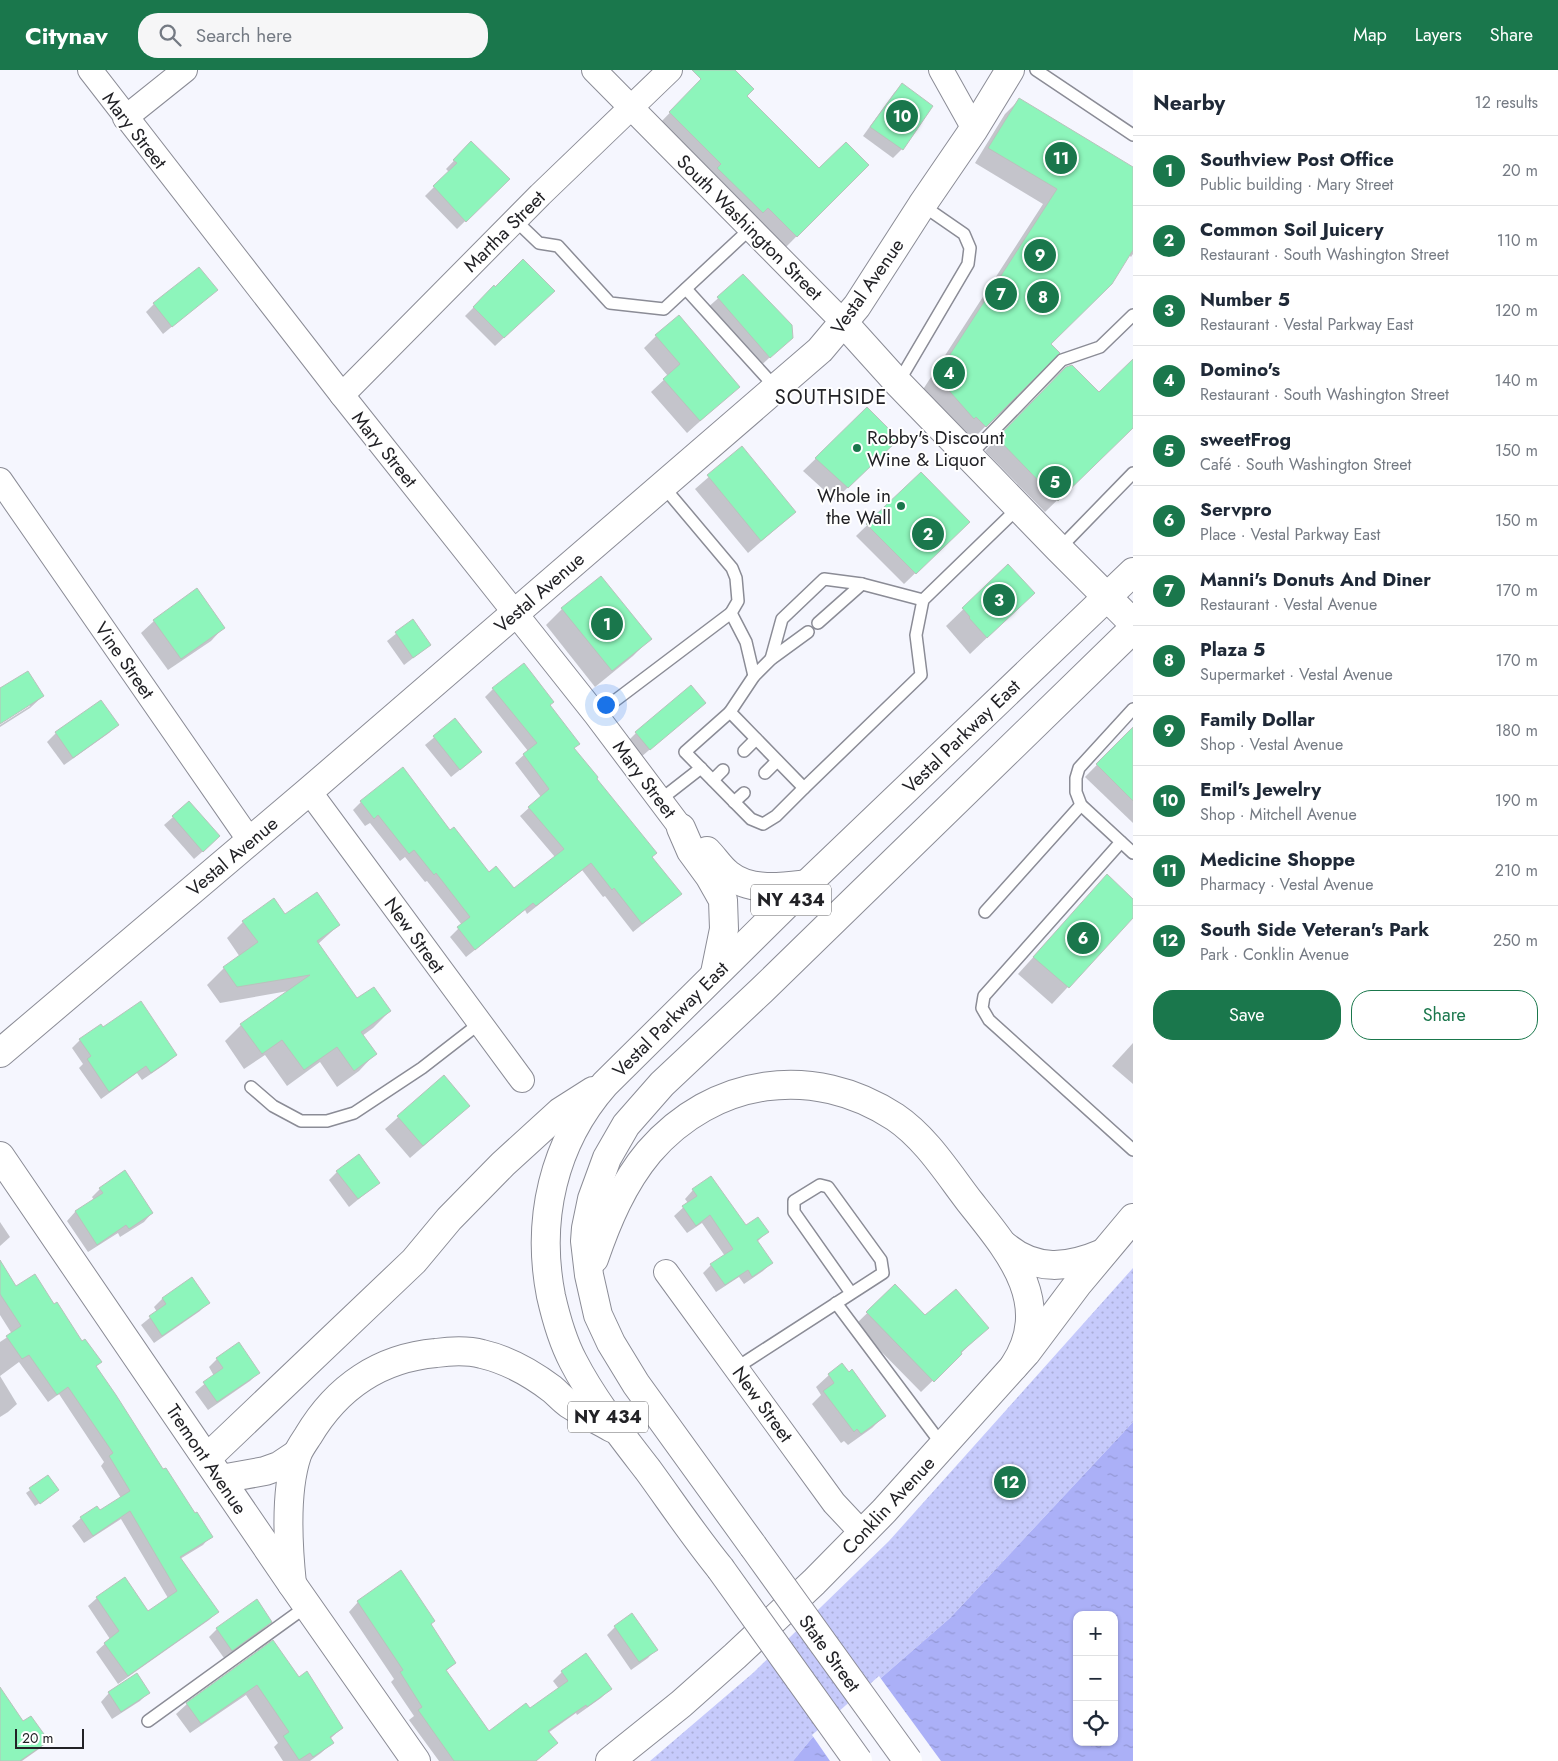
<!DOCTYPE html>
<meta charset="utf-8">
<style>
body{margin:0;font-family:Jost,sans-serif;background:#f6f6f7;color:#1f2937}
.controls{position:absolute;right:15px;bottom:15px;display:grid;overflow:hidden;border-radius:10px;box-shadow:0 1px 4px #0004}
.controls button{width:45px;height:45px;display:grid;place-items:center;padding:0;border:0;border-bottom:1px solid #e0e1e3;background:#fff;color:#1f2937;font:25px sans-serif}
.scale{position:absolute;left:15px;bottom:12px;width:69px;box-sizing:border-box;padding-left:5px;border:2px solid #222226;border-top:0;font-size:14px;line-height:18px;white-space:nowrap;color:#222226;-webkit-text-stroke:4px #fff;paint-order:stroke}
.you{position:absolute;left:605px;top:634px;width:18px;height:18px;margin:-12px;border:4px solid #fff;border-radius:50%;background:#1a73e8;box-shadow:0 0 0 8px #1a73e833}
.badge{display:grid;place-items:center;width:32px;height:32px;border-radius:50%;background:#1a774c;color:#fff;font-size:16px;font-weight:700}
.pin{position:absolute;translate:-50% -50%;border:2px solid #fff;box-shadow:0 1px 5px #0006}
.list{margin:0;padding:0;list-style:none}
h2{display:flex;justify-content:space-between;align-items:center;height:65px;margin:0;padding:0 20px;font-size:21px}
h2 small{font-size:16px;font-weight:400;color:#747a83}
.list li{display:grid;grid-template-columns:32px 1fr auto;gap:15px;align-items:center;box-sizing:border-box;height:70px;padding:0 20px;border-top:1px solid #e0e1e3}
.list b{display:block;font-size:19px;white-space:nowrap}
.list p{margin:0;font-size:16px;white-space:nowrap;color:#747a83}
.list em{font-size:16px;font-style:normal;color:#747a83}
.actions{display:flex;gap:10px;padding:15px 20px}
.actions a{flex:1;padding:11px 0;border:1px solid #1a774c;border-radius:20px;text-align:center;font-size:18px;color:#1a774c}
.actions .main{background:#1a774c;color:#fff}
.icon{flex:none;width:28px;height:28px;fill:none;stroke:currentColor;stroke-width:2;stroke-linecap:round;stroke-linejoin:round}
.map{position:relative;flex:none;width:1133px;height:1691px;overflow:hidden}
header{display:flex;align-items:center;gap:30px;box-sizing:border-box;height:70px;padding:0 25px;background:#1a774c;color:#fff}
header strong{font-size:24px}
nav{display:flex;gap:28px;margin-inline-start:auto;font-size:18px}
.search{width:350px;height:45px;background:#f6f6f7;display:flex;align-items:center;gap:12px;box-sizing:border-box;padding:0 18px;border-radius:20px;color:#747a83;font-size:19px}
main{display:flex}
aside{flex:1;background:#fff}
.map>svg:first-child{display:block}
</style>
<header>
<strong>Citynav</strong>
<div class="search"><svg class="icon" aria-label="search" viewBox="0 0 24 24"><circle cx="10" cy="10" r="6"/><path d="M15 15l6 6"/></svg>Search here</div>
<nav><a>Map</a><a>Layers</a><a>Share</a></nav>
</header>
<main>
<div class="map">
<svg width="1133" height="1691" viewBox="0 0 1133 1691">
<defs>
<pattern id="grass-dots" width="8" height="8" patternUnits="userSpaceOnUse" patternTransform="scale(1.25)"><rect width="8" height="8" fill="#c6cafb"/><path d="M2 2h.1M6 6h.1" fill="none" stroke="#aaadd7" stroke-width="1.8" stroke-linecap="round"/></pattern>
<pattern id="water-ripples" width="26" height="14" patternUnits="userSpaceOnUse" patternTransform="scale(1.25)"><rect width="26" height="14" fill="#abb0f7"/><path d="M2 4q2-2 4 0t4 0M15 11q2-2 4 0t4 0" fill="none" stroke="#9397d4"/></pattern>
</defs>
<rect width="100%" height="100%" fill="#f5f6fe"/>
<polygon fill="url(#grass-dots)" points="1133,1198 1133,1352 950,1548 812,1668 793,1691 650,1691 753,1603 889,1471"/>
<path fill="url(#water-ripples)" fill-rule="evenodd" d="M1133 1352V1691H793L812 1668 950 1548ZM1077 1545H1114V1672H1077Z"/>
<polygon fill="#f5f6fe" points="879,1606 941,1691 830,1691 812,1665"/>
<g fill="#0003">
<polygon points="711,0 733,0 746,26 819,100 867,95 785,178 659,54"/>
<polygon points="902,15 931,36 902,79 893,88 863,66 894,23"/>
<polygon points="1019,30 1133,99 1133,184 1131,187 1129,185 1049,274 1058,283 972,370 922,321 1043,134 975,93 1005,44"/>
<polygon points="471,73 508,109 457,159 425,126 449,102 446,99"/>
<polygon points="743,206 792,267 756,300 705,240"/>
<polygon points="494,217 545,229 495,276 465,246"/>
<polygon points="216,220 163,264 146,242 154,234"/>
<polygon points="656,266 739,316 687,363 651,322 668,306 644,278"/>
<polygon points="1133,290 1133,357 1045,442 985,381 1067,298 1099,324"/>
<polygon points="867,339 897,369 835,430 803,401"/>
<polygon points="742,378 795,442 748,483 695,419"/>
<polygon points="921,403 968,452 904,514 856,466"/>
<polygon points="1008,496 1017,539 970,584 946,556"/>
<polygon points="562,539 650,569 633,586 595,617 546,555"/>
<polygon points="154,551 223,558 211,571 168,600 141,563"/>
<polygon points="412,551 430,575 404,595 387,571"/>
<polygon points="493,619 549,635 573,679 651,787 680,824 633,862 605,826 603,827 582,800 527,844 525,840 466,887 450,867 462,855 427,811 425,812 405,787 400,791 370,753 365,756 353,740 361,732 450,762 488,804 514,819 555,787 520,746 541,727 515,693 528,681 485,627"/>
<polygon points="0,620 43,626 30,638 0,657 0,655 30,636 30,634 0,652"/>
<polygon points="101,632 117,655 109,663 64,695 47,672 56,663"/>
<polygon points="704,633 641,687 628,671 636,663"/>
<polygon points="455,650 472,690 451,707 425,675"/>
<polygon points="1133,658 1133,753 1085,707"/>
<polygon points="189,733 210,775 194,789 164,755"/>
<polygon points="1107,806 1133,830 1133,847 1052,934 1018,904"/>
<polygon points="285,845 339,855 318,874 357,930 390,941 373,958 362,966 375,984 359,1001 337,1017 320,992 287,1016 265,985 244,999 225,971 241,955 288,921 220,933 207,915 224,898 240,887 227,868 243,852"/>
<polygon points="103,958 176,985 167,993 142,1010 137,1003 101,1029 79,998 83,994 72,978 80,970"/>
<polygon points="1133,973 1133,1014 1112,996"/>
<polygon points="443,1007 456,1048 410,1088 385,1059"/>
<polygon points="337,1102 378,1113 349,1137 329,1110"/>
<polygon points="100,1119 152,1143 144,1152 120,1167 118,1163 88,1182 67,1151 75,1142 94,1130 92,1127"/>
<polygon points="693,1120 746,1156 767,1162 757,1172 771,1193 763,1201 744,1214 739,1207 716,1222 703,1203 711,1195 725,1186 702,1153 687,1163 674,1146 688,1133 685,1129"/>
<polygon points="0,1152 10,1167 0,1176"/>
<polygon points="0,1192 15,1218 54,1236 82,1273 100,1292 95,1297 163,1401 211,1466 203,1475 180,1489 217,1542 209,1550 118,1614 96,1582 110,1569 88,1536 97,1528 148,1543 168,1528 121,1449 84,1473 72,1456 81,1448 99,1442 121,1428 101,1396 104,1392 59,1324 48,1332 19,1292 0,1306 0,1272 12,1264 0,1245"/>
<polygon points="192,1208 208,1232 200,1241 154,1273 141,1255 157,1242 154,1237 162,1229"/>
<polygon points="895,1216 925,1247 987,1258 921,1322 855,1255"/>
<polygon points="217,1289 258,1303 250,1311 208,1340 195,1322 214,1306 209,1297"/>
<polygon points="842,1295 884,1346 872,1358 848,1375 844,1371 841,1373 812,1334 821,1325 816,1317 829,1305"/>
<polygon points="0,1306 17,1334 8,1342 0,1347"/>
<polygon points="48,1407 53,1424 35,1436 26,1423"/>
<polygon points="400,1502 430,1554 455,1593 445,1602 489,1663 529,1640 559,1619 553,1611 562,1602 610,1619 601,1628 577,1645 576,1643 548,1663 556,1673 536,1691 439,1691 409,1650 414,1646 391,1612 394,1609 349,1542 358,1532"/>
<polygon points="271,1552 263,1560 224,1588 209,1567 217,1559"/>
<polygon points="615,1557 656,1579 648,1588 631,1600 607,1565"/>
<polygon points="273,1572 299,1608 342,1658 330,1669 332,1673 321,1683 310,1691 283,1691 274,1677 278,1673 246,1625 190,1663 176,1644 187,1634"/>
<polygon points="0,1619 23,1653 47,1671 39,1679 22,1691 0,1691"/>
<polygon points="149,1622 140,1631 112,1649 101,1632 109,1623"/>
</g>
<g fill="#8df5bb" stroke="#b9c2bc">
<polygon points="692,0 735,0 754,19 747,26 819,98 846,72 869,95 797,167 768,138 763,143 717,98 721,94 669,42 701,9"/>
<polygon points="902,13 933,36 903,80 870,57"/>
<polygon points="1019,28 1133,97 1133,180 1112,214 1051,274 1060,283 986,357 976,347 974,349 936,306 1057,119 988,78"/>
<polygon points="471,71 510,109 466,152 433,116 457,93 453,90"/>
<polygon points="523,189 555,221 504,268 473,237 494,215 495,217"/>
<polygon points="199,197 218,220 172,257 153,233"/>
<polygon points="743,204 792,255 793,268 770,288 717,227"/>
<polygon points="679,245 740,317 700,351 663,309 680,294 655,265"/>
<polygon points="1133,289 1133,358 1058,431 997,368 1066,297 1072,295 1099,322"/>
<polygon points="867,337 899,369 848,418 815,388"/>
<polygon points="742,376 796,442 761,471 707,405"/>
<polygon points="921,402 970,452 916,504 866,454"/>
<polygon points="1008,494 1035,523 987,568 969,548 970,547 962,538"/>
<polygon points="601,506 652,569 612,601 561,538"/>
<polygon points="197,518 225,558 181,589 153,550"/>
<polygon points="413,549 431,575 413,588 395,562"/>
<polygon points="524,593 554,632 550,635 580,674 574,678 598,707 597,709 657,783 652,787 682,824 642,854 614,818 612,820 591,793 536,836 533,833 475,880 457,857 470,847 436,803 434,805 414,780 409,784 378,745 374,749 360,731 403,697 450,760 454,757 489,802 496,796 514,818 564,779 528,737 549,719 523,684 537,673 492,618"/>
<polygon points="28,601 44,626 0,654 0,618"/>
<polygon points="691,615 706,633 650,680 635,662"/>
<polygon points="101,630 119,655 73,688 55,662"/>
<polygon points="455,648 482,682 460,700 433,666"/>
<polygon points="1133,657 1133,731 1096,694"/>
<polygon points="189,731 220,766 203,782 172,746"/>
<polygon points="1107,804 1133,829 1133,848 1069,918 1033,887"/>
<polygon points="317,822 340,855 317,871 357,928 374,917 391,941 361,962 377,984 354,1001 337,977 304,1000 282,970 262,984 240,954 310,905 237,917 223,897 258,872 242,851 274,828 285,844"/>
<polygon points="141,931 177,985 151,1003 146,996 109,1022 87,989 91,986 79,969 101,954 103,957"/>
<polygon points="444,1005 470,1036 423,1076 397,1046"/>
<polygon points="359,1084 380,1113 358,1129 336,1101"/>
<polygon points="125,1100 153,1143 129,1159 126,1155 97,1175 75,1141 103,1123 99,1118"/>
<polygon points="711,1106 746,1155 758,1147 769,1162 757,1170 773,1193 752,1207 748,1200 725,1215 710,1194 733,1179 710,1145 696,1156 682,1136 697,1126 692,1119"/>
<polygon points="0,1190 16,1216 35,1204 54,1234 57,1232 82,1271 85,1269 102,1292 96,1296 116,1325 163,1399 166,1398 195,1443 197,1442 213,1467 180,1487 219,1542 128,1606 104,1573 119,1561 96,1527 125,1507 148,1541 177,1521 130,1441 93,1466 80,1447 97,1436 100,1440 130,1421 109,1386 113,1383 68,1317 57,1325 29,1285 22,1289 6,1266 21,1256 0,1224"/>
<polygon points="192,1207 210,1233 162,1266 149,1246 166,1234 162,1228"/>
<polygon points="895,1214 925,1245 956,1219 989,1258 961,1282 962,1284 934,1312 866,1242"/>
<polygon points="239,1272 260,1303 217,1332 203,1312 223,1298 216,1288"/>
<polygon points="842,1293 849,1302 852,1299 886,1346 861,1364 857,1359 854,1362 823,1321 834,1313 828,1304"/>
<polygon points="48,1405 59,1420 40,1434 29,1418"/>
<polygon points="401,1500 435,1551 431,1554 456,1593 446,1600 489,1661 526,1633 530,1638 568,1611 561,1601 586,1583 612,1619 587,1637 586,1635 548,1661 558,1673 536,1691 454,1691 418,1640 422,1637 400,1602 403,1600 357,1531"/>
<polygon points="257,1529 272,1552 232,1581 216,1558"/>
<polygon points="632,1543 658,1580 639,1592 614,1556"/>
<polygon points="273,1570 299,1607 307,1601 343,1658 330,1667 334,1673 313,1687 310,1683 299,1690 283,1666 289,1662 257,1615 201,1654 186,1633"/>
<polygon points="137,1603 150,1623 121,1642 108,1622"/>
<polygon points="0,1617 23,1651 31,1646 49,1671 20,1691 0,1691"/>
</g>
<g fill="none" stroke-linecap="round" stroke-linejoin="round">
<defs>
<g id="lane">
<polyline points="1036,0 1133,65"/>
<polyline points="515,150 539,173 558,176 610,233 664,239 751,158"/>
<polyline points="686,219 776,318"/>
<polyline points="898,313 968,194 970,178 964,164 922,135"/>
<polyline points="969,386 1062,290 1100,277 1133,245"/>
<polyline points="1059,479 1133,403"/>
<polyline points="731,543 746,572 754,606"/>
<polyline points="818,553 862,514"/>
<polyline points="771,589 782,549 824,509 862,514 923,530"/>
<polyline points="1133,639 1079,698 1076,708 1076,722 1081,735 1133,783"/>
<polyline points="730,642 685,682 751,749 763,754 776,746 804,718 921,605 916,565 923,530 1019,437"/>
<polyline points="596,645 731,543 738,531 736,508 732,498 663,416"/>
<polyline points="744,681 756,669"/>
<polyline points="765,703 777,691"/>
<polyline points="713,710 723,700"/>
<polyline points="804,718 730,642 754,606 771,589 808,562"/>
<polyline points="660,730 701,698"/>
<polyline points="734,732 744,723"/>
<polyline points="1121,772 984,926 982,938 989,950 1133,1080"/>
<polyline points="985,842 1081,735"/>
<polyline points="251,1017 273,1036 301,1051 327,1051 354,1043 422,998 480,953"/>
<polyline points="836,1233 943,1376"/>
<polyline points="736,1298 883,1203 881,1190 828,1117 820,1115 794,1131 794,1142 851,1223"/>
<polyline points="148,1651 307,1536"/>
</g>
<g id="street">
<polyline points="90,0 342,325 596,645 681,758"/>
<polyline points="594,0 843,252"/>
<polyline points="941,0 974,59"/>
<polyline points="125,48 185,0"/>
<polyline points="342,325 540,125 670,0"/>
<polyline points="0,410 250,771"/>
<polyline points="309,721 522,1010"/>
<polyline points="666,1202 834,1433 863,1464"/>
</g>
<g id="secondary">
<polyline points="843,252 898,313 1059,479 1133,553"/>
<polyline points="0,983 309,721 820,280 857,236 922,135 974,59 1010,0"/>
<polyline points="0,1086 292,1514 416,1691"/>
<polyline points="610,1691 681,1634 735,1586 814,1512 884,1441 1026,1283 1077,1215 1133,1148"/>
</g>
<g id="primary">
<polyline points="681,758 691,781 710,807 723,830 724,859 715,903"/>
<path d="M707 781C714 788 720 798 728 804 750 822 781 817 807 814"/>
<path d="M1005 1176C1036 1202 1068 1198 1103 1183"/>
<path d="M594 1189C607 1151 623 1113 649 1082 713 1008 813 993 895 1047 926 1068 947 1102 970 1132 1009 1181 1055 1233 1014 1296"/>
<polyline points="207,1388 414,1191 449,1149 503,1094 560,1042 593,1021"/>
<polyline points="221,1409 265,1401 279,1396 297,1384"/>
<polyline points="753,1476 636,1314 611,1273 598,1245 589,1205 585,1171 586,1158 592,1129 607,1088 626,1055 662,1014 762,920 1133,559"/>
<path d="M720 1498C694 1466 672 1433 648 1400 621 1365 593 1330 573 1291 562 1270 556 1248 551 1226 536 1150 553 1073 605 1014L807 814 1133 502"/>
<path d="M292 1514C288 1476 285 1421 297 1385 299 1379 304 1372 308 1366 337 1317 380 1288 436 1283 451 1281 467 1280 482 1284 508 1290 531 1303 552 1319 558 1324 563 1330 569 1334 583 1343 598 1350 612 1358"/>
</g>
</defs>
<use href="#lane" stroke="#8b8c96" stroke-width="14"/>
<use href="#street" stroke="#8b8c96" stroke-width="26"/>
<use href="#secondary" stroke="#8b8c96" stroke-width="30"/>
<use href="#primary" stroke="#8b8c96" stroke-width="30"/>
<use href="#lane" stroke="#fff" stroke-width="11"/>
<use href="#street" stroke="#fff" stroke-width="24"/>
<use href="#secondary" stroke="#fff" stroke-width="28"/>
<use href="#primary" stroke="#fff" stroke-width="28"/>
<defs>
<g id="primary-bridge">
<polyline points="753,1476 908,1691"/>
<polyline points="720,1498 858,1691"/>
</g>
</defs>
<use href="#primary-bridge" stroke="#8b8c96" stroke-width="30" stroke-linecap="butt"/>
<use href="#primary-bridge" stroke="#fff" stroke-width="28"/>
</g>
<g fill="#1a774c" stroke="#fff" stroke-width="2">
<circle cx="857" cy="378" r="5"/>
<circle cx="901" cy="436" r="5"/>
</g>
<g text-anchor="middle" stroke-width="4" stroke-linejoin="round" paint-order="stroke">
<g fill="#fff" stroke="#646467" stroke-width="1">
<rect x="751" y="814.5" width="80" height="31" rx="4"/>
<rect x="568" y="1331.5" width="80" height="31" rx="4"/>
</g>
<g font-size="18" font-weight="bold" fill="#222226">
<text x="791" y="836">NY 434</text>
<text x="608" y="1353">NY 434</text>
</g>
<g font-size="19" fill="#222226" stroke="#fff">
<text transform="translate(135 60) rotate(52)" y="7">Mary Street</text>
<text transform="translate(750 157) rotate(45)" y="7">South Washington Street</text>
<text transform="translate(504 161) rotate(-45)" y="7">Martha Street</text>
<text transform="translate(867 216) rotate(-55)" y="7">Vestal Avenue</text>
<text transform="translate(385 379) rotate(51)" y="7">Mary Street</text>
<text transform="translate(539 522) rotate(-41)" y="7">Vestal Avenue</text>
<text transform="translate(125 590) rotate(55)" y="7">Vine Street</text>
<text transform="translate(961 666) rotate(-44)" y="7">Vestal Parkway East</text>
<text transform="translate(645 709) rotate(53)" y="7">Mary Street</text>
<text transform="translate(232 786) rotate(-40)" y="7">Vestal Avenue</text>
<text transform="translate(415 865) rotate(54)" y="7">New Street</text>
<text transform="translate(670 949) rotate(-45)" y="7">Vestal Parkway East</text>
<text transform="translate(763 1334) rotate(54)" y="7">New Street</text>
<text transform="translate(207 1389) rotate(56)" y="7">Tremont Avenue</text>
<text transform="translate(888 1435) rotate(-47)" y="7">Conklin Avenue</text>
<text transform="translate(830 1583) rotate(54)" y="7">State Street</text>
</g>
<g font-size="19" fill="#222226" stroke="#fff" text-anchor="start">
<text x="867" y="374">Robby's Discount<tspan x="867" dy="22">Wine &amp; Liquor</tspan></text>
<text x="891" y="432" text-anchor="end">Whole in<tspan x="891" dy="22">the Wall</tspan></text>
</g>
<g font-size="20" letter-spacing="1" fill="#222226" stroke="#fff">
<text x="831" y="334">SOUTHSIDE</text>
</g>
</g>
</svg>
<div class="controls">
<button>+</button>
<button>−</button>
<button><svg class="icon" aria-label="locate" viewBox="0 0 24 24"><circle cx="12" cy="12" r="6"/><path d="M12 2v4M12 18v4M2 12h4M18 12h4"/></svg></button>
</div>
<div class="scale">20 m</div>
<div class="you"></div>
<div class="pin badge" style="left:607px;top:554px">1</div>
<div class="pin badge" style="left:928px;top:464px">2</div>
<div class="pin badge" style="left:999px;top:530px">3</div>
<div class="pin badge" style="left:949px;top:303px">4</div>
<div class="pin badge" style="left:1055px;top:412px">5</div>
<div class="pin badge" style="left:1083px;top:868px">6</div>
<div class="pin badge" style="left:1001px;top:224px">7</div>
<div class="pin badge" style="left:1043px;top:227px">8</div>
<div class="pin badge" style="left:1040px;top:185px">9</div>
<div class="pin badge" style="left:902px;top:46px">10</div>
<div class="pin badge" style="left:1061px;top:88px">11</div>
<div class="pin badge" style="left:1010px;top:1412px">12</div>
</div>
<aside>
<h2>Nearby<small>12 results</small></h2>
<ul class="list">
<li><span class="badge">1</span><div><b>Southview Post Office</b><p>Public building · Mary Street</p></div><em>20 m</em></li>
<li><span class="badge">2</span><div><b>Common Soil Juicery</b><p>Restaurant · South Washington Street</p></div><em>110 m</em></li>
<li><span class="badge">3</span><div><b>Number 5</b><p>Restaurant · Vestal Parkway East</p></div><em>120 m</em></li>
<li><span class="badge">4</span><div><b>Domino's</b><p>Restaurant · South Washington Street</p></div><em>140 m</em></li>
<li><span class="badge">5</span><div><b>sweetFrog</b><p>Café · South Washington Street</p></div><em>150 m</em></li>
<li><span class="badge">6</span><div><b>Servpro</b><p>Place · Vestal Parkway East</p></div><em>150 m</em></li>
<li><span class="badge">7</span><div><b>Manni's Donuts And Diner</b><p>Restaurant · Vestal Avenue</p></div><em>170 m</em></li>
<li><span class="badge">8</span><div><b>Plaza 5</b><p>Supermarket · Vestal Avenue</p></div><em>170 m</em></li>
<li><span class="badge">9</span><div><b>Family Dollar</b><p>Shop · Vestal Avenue</p></div><em>180 m</em></li>
<li><span class="badge">10</span><div><b>Emil's Jewelry</b><p>Shop · Mitchell Avenue</p></div><em>190 m</em></li>
<li><span class="badge">11</span><div><b>Medicine Shoppe</b><p>Pharmacy · Vestal Avenue</p></div><em>210 m</em></li>
<li><span class="badge">12</span><div><b>South Side Veteran's Park</b><p>Park · Conklin Avenue</p></div><em>250 m</em></li>
</ul>
<div class="actions"><a class="main">Save</a><a>Share</a></div>
</aside>
</main>
